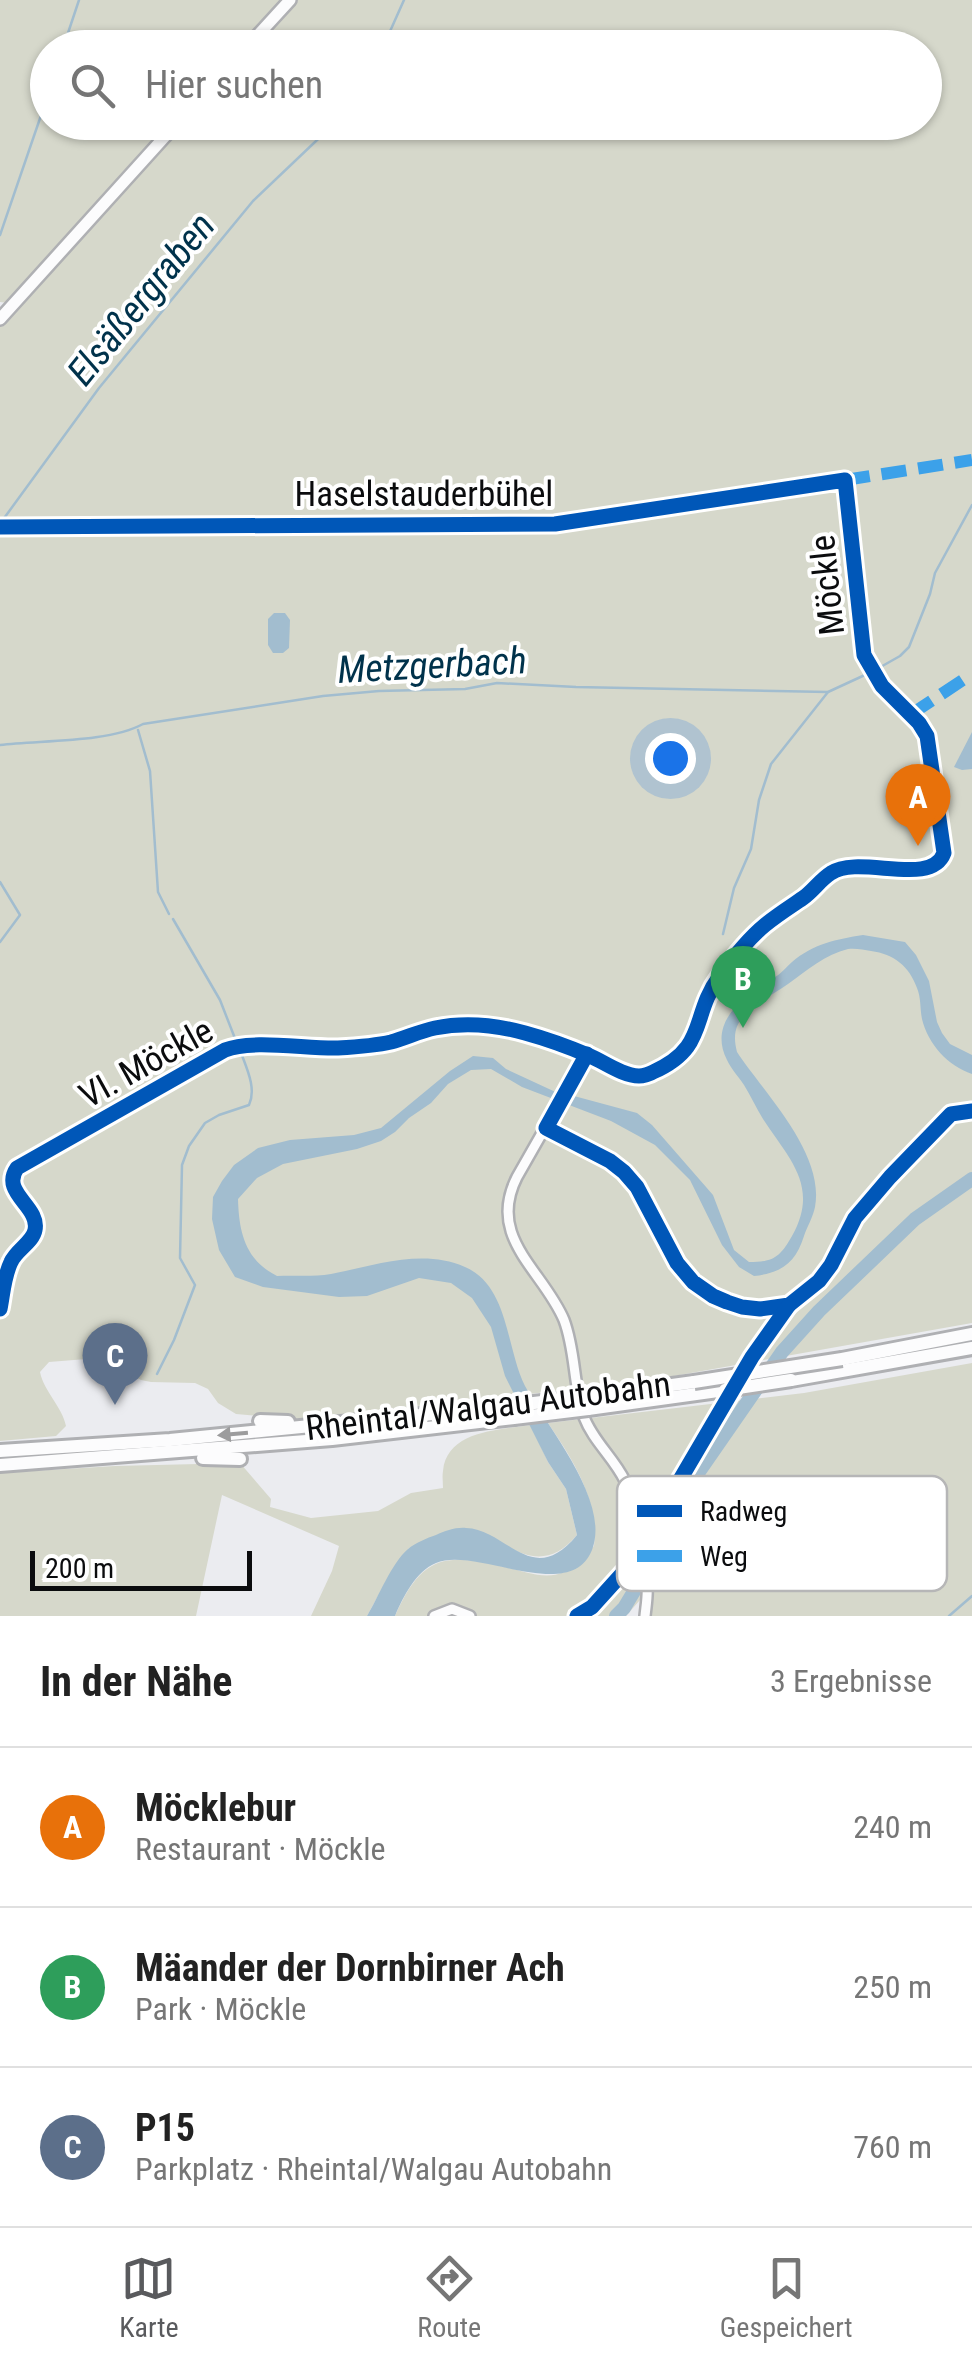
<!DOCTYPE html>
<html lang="de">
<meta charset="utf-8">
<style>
body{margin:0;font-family:"Roboto Condensed",sans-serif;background:#f2f2f2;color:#222}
.scale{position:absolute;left:30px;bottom:25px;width:222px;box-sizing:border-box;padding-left:10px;border:5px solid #0b0c0e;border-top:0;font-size:28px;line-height:35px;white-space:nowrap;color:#0b0c0e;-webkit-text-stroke:8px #fff;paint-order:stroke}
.you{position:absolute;left:670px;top:758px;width:35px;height:35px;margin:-25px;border:8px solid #fff;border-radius:50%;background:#1a73e8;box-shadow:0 0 0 15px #1a73e833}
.badge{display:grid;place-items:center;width:65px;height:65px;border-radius:50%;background:#595a5d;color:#fff;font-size:32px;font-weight:700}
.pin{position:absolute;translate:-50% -82px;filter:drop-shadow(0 2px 5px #0008)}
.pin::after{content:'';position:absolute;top:52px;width:35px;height:30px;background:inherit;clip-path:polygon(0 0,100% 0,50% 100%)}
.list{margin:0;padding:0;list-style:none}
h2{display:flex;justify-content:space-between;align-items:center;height:130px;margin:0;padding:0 40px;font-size:42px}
h2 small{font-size:32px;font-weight:400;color:#767676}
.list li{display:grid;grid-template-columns:65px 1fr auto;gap:30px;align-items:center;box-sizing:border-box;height:160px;padding:0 40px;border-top:2px solid #e0e0e0}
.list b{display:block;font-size:38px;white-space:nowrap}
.list p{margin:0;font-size:32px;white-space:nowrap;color:#767676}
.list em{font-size:32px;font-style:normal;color:#767676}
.icon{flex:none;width:55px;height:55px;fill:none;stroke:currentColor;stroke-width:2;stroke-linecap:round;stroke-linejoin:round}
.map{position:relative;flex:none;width:972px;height:1616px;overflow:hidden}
.search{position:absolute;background:#fff;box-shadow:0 2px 8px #0004;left:30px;right:30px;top:30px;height:110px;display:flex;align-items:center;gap:25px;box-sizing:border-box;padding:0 35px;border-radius:55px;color:#767676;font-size:38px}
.sheet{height:610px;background:#fff}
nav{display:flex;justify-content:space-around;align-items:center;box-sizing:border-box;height:140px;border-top:2px solid #e0e0e0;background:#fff;font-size:28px;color:#767676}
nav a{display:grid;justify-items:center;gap:5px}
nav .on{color:#595a5d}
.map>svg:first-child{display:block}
</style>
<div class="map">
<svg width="972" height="1616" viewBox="0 0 972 1616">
<rect width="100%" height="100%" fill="#ebecf0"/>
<g fill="#d6d8cb">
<polygon points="0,0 284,0 241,47 48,48 48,122 173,123 8,303 0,302"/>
<path d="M294 0H972V1323L674 1376 489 1399 295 1419 236 1414 218 1403 208 1389 195 1383 151 1382 141 1380 99 1358 49 1362 40 1372C44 1392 62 1406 66 1426L56 1436 0 1441V323L182 123 924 122V48L250 47Z"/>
<path d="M972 1363V1616H643V1600H640L626 1616H395C423 1553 446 1553 509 1568 526 1572 546 1580 564 1572 574 1568 585 1554 594 1546 599 1500 573 1460 548 1423L804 1393Z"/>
<path d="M531 1425 548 1462 566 1489 577 1535C550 1567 525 1559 494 1538L409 1548 390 1574 367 1616H311L332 1571 339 1546 222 1495 196 1616H0V1473L115 1466 240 1463 271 1499 270 1507 311 1518 378 1511 411 1493 443 1488C443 1482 442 1477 443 1471 447 1430 500 1430 531 1425Z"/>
</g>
<g fill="#a2bdcf">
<polygon points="274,613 285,613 290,620 289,648 283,653 273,653 268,645 268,619"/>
<polygon points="972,732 972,769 962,770 954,767"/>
<path d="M863 935 905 942 916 955 929 981 937 1022 942 1033 950 1044 972 1055V1074C948 1066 928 1044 922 1019 920 1009 921 997 917 988 909 966 894 954 871 951 864 950 856 948 848 949 826 954 806 971 788 984 780 990 770 995 762 1001 742 1016 730 1025 737 1052 764 1093 825 1153 815 1207 813 1217 807 1227 804 1236 796 1262 782 1273 754 1276L739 1267 722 1245 690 1180 655 1145 611 1121 522 1087 491 1069 471 1070 448 1084 431 1103 409 1118 395 1132 381 1141 357 1149 283 1164 257 1178 238 1199C239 1232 245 1260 277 1276 295 1275 313 1277 331 1274 374 1266 422 1248 465 1267 509 1286 506 1348 525 1386 547 1427 611 1501 592 1550 570 1605 476 1546 436 1563 416 1571 403 1597 395 1616H367C379 1596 391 1564 408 1549 415 1543 427 1538 436 1535 445 1531 456 1527 466 1528 507 1529 532 1590 577 1535L566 1489 548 1462 505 1376 491 1327 472 1298 451 1283 419 1278 367 1296 339 1297 263 1287 235 1277 219 1250 212 1219 213 1197 222 1181 234 1165 258 1148 290 1140 354 1135 381 1128 450 1071 473 1056 493 1058 506 1069 562 1095 574 1096 637 1113 652 1125 713 1195 734 1250 749 1262C774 1262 780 1257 792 1236 820 1186 789 1159 763 1119 756 1108 751 1096 744 1085 739 1077 731 1069 727 1060 707 1021 746 994 775 977 782 973 786 967 792 962 813 944 837 939 863 935Z"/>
</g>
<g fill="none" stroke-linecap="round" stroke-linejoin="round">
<g stroke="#a2bdcf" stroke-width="2.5">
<polyline points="383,47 404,0"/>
<polyline points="63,48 79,0"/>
<polyline points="0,235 48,95"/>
<polyline points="2,521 99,388 253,201 336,122"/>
<polyline points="877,669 900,656 909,647 930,594 935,573 972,505"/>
<polyline points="138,730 150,771 158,892 169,914"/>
<path d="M0 745C41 740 108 743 143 724L323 696 379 691 465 689 497 683 576 687 828 692 867 674"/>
<polyline points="0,882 20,915 0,942"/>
<polyline points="173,919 220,1000 236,1041"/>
<polyline points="723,934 734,888 751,849 759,800 771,764 828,692"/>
<path d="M157 1374 174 1340 195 1285 180 1258 182 1165 189 1146 205 1123 219 1115 249 1105C257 1088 246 1067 240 1050"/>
<polyline points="949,1616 972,1596"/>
</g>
<polyline stroke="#a2bdcf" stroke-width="14" points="616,1616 624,1608 633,1593 672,1517 696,1476 782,1352 819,1311 915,1219 972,1179"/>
<defs>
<g id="minor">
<path d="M0 527 555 524 845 480 864 655 882 686 919 723 927 736 944 853C931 888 859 854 831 873 820 880 813 891 803 898 790 907 777 915 765 925 748 939 733 958 720 976 690 1016 709 1047 653 1072 650 1074 643 1076 639 1076 623 1076 604 1062 590 1056 569 1047 547 1039 525 1033 496 1025 464 1022 435 1028 420 1031 406 1038 391 1042 374 1046 356 1047 338 1048 306 1049 252 1039 225 1050L17 1168C0 1193 40 1206 35 1230 33 1242 16 1250 11 1262 4 1276 3 1294 0 1309"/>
<path d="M587 1054 517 1177C486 1238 543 1270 564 1320 576 1352 573 1385 584 1417 593 1441 614 1458 625 1481 633 1497 634 1516 637 1533 639 1550 645 1568 647 1586 648 1595 646 1606 645 1616"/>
<polyline points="434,1616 452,1609 470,1616"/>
<polyline points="577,1616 592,1607 630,1565 752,1357 789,1305"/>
</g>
<g id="major">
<polyline points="246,48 290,0"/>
<polyline points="0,319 178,122"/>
</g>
<g id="highway">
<polyline points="842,1359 972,1334"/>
<polyline points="791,1380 972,1348"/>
<polyline points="584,1397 694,1382"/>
<polyline points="588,1409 725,1390"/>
<polyline points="260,1421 288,1422"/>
<polyline points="0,1451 170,1440 492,1408"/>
<polyline points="203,1458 240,1459"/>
<polyline points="0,1465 332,1439 514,1418"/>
</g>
</defs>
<use href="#minor" stroke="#afb0b3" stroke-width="14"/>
<use href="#major" stroke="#afb0b3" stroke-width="16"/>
<use href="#highway" stroke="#afb0b3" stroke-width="18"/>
<use href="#minor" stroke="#fcfcfd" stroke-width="9"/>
<use href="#major" stroke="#fcfcfd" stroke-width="11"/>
<use href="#highway" stroke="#fcfcfd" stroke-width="12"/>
<defs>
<g id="highway-bridge">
<polyline points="694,1382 842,1359"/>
<polyline points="725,1390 791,1380"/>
<polyline points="492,1408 584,1397"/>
<polyline points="514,1418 588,1409"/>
</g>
</defs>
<use href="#highway-bridge" stroke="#afb0b3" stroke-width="18" stroke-linecap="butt"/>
<use href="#highway-bridge" stroke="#fcfcfd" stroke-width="12"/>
<g stroke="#3ca1e9" stroke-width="12" stroke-dasharray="25 12" stroke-linecap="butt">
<polyline points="845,480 972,460"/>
<polyline points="913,717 919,709 972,674"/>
</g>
<defs>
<g id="cycleway">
<path d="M0 527 555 524 845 480 864 655 882 686 919 723 927 736 944 853C931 888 859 854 831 873 820 880 813 891 803 898 790 907 777 915 765 925 748 939 733 958 720 976 690 1016 709 1047 653 1072 650 1074 643 1076 639 1076 623 1076 604 1062 590 1056 569 1047 547 1039 525 1033 496 1025 464 1022 435 1028 420 1031 406 1038 391 1042 374 1046 356 1047 338 1048 306 1049 252 1039 225 1050L17 1168C0 1193 40 1206 35 1230 33 1242 16 1250 11 1262 4 1276 3 1294 0 1309"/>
<polyline points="587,1054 546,1128 610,1161 624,1172 637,1187 677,1263 693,1282 713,1296 727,1302 742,1307 760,1309 789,1305 819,1281 831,1265 855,1218 890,1177 951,1114 972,1111"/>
<polyline points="577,1616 592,1607 630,1565 752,1357 789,1305"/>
</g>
</defs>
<use href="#cycleway" stroke="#fff" stroke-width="21"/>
<use href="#cycleway" stroke="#0057b8" stroke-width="15"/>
</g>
<defs><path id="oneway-solid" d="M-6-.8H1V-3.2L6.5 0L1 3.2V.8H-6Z" transform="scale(2.5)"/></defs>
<use fill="#9c9c9d" href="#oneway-solid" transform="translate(233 1434) rotate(175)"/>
<g text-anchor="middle" stroke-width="8" stroke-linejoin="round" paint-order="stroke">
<g font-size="35" fill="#0b0c0e" stroke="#fff">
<text x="424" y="506">Haselstauderbühel</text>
<text transform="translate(827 585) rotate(-96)" y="12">Möckle</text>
<text transform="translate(146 1063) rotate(-29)" y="12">VI. Möckle</text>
<text transform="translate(488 1406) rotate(-7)" y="12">Rheintal/Walgau Autobahn</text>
</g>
<g font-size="38" font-style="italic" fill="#00324b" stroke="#fff">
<text transform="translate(141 299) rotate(-51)" y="13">Elsäßergraben</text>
<text transform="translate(432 665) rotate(-3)" y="13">Metzgerbach</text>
</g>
</g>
<rect x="617" y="1476" width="330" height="115" rx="15" fill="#fff" stroke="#b6b6b7" stroke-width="2.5"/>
<rect x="637" y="1505" width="45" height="12" fill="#0057b8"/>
<rect x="637" y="1550" width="45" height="12" fill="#3ca1e9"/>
<g font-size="28" fill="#0b0c0e">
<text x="700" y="1521">Radweg</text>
<text x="700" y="1566">Weg</text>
</g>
</svg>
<div class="scale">200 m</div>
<div class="you"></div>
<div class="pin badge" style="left:918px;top:846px;background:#e8710a">A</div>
<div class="pin badge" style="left:743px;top:1028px;background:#2e9e5b">B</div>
<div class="pin badge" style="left:115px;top:1405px;background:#5c6f8a">C</div>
<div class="search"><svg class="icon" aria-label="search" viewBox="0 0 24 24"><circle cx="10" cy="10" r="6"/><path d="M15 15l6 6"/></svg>Hier suchen</div>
</div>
<section class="sheet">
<h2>In der Nähe<small>3 Ergebnisse</small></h2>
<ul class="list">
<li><span class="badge" style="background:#e8710a">A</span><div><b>Möcklebur</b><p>Restaurant · Möckle</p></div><em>240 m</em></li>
<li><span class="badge" style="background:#2e9e5b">B</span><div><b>Mäander der Dornbirner Ach</b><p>Park · Möckle</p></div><em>250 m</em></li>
<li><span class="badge" style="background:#5c6f8a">C</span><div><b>P15</b><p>Parkplatz · Rheintal/Walgau Autobahn</p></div><em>760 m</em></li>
</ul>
</section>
<nav>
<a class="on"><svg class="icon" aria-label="map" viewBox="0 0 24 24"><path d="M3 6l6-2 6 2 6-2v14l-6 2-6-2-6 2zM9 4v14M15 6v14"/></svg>Karte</a>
<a><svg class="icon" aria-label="directions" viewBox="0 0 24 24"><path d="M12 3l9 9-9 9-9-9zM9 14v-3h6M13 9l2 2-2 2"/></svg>Route</a>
<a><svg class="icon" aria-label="saved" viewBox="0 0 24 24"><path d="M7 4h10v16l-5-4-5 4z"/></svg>Gespeichert</a>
</nav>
